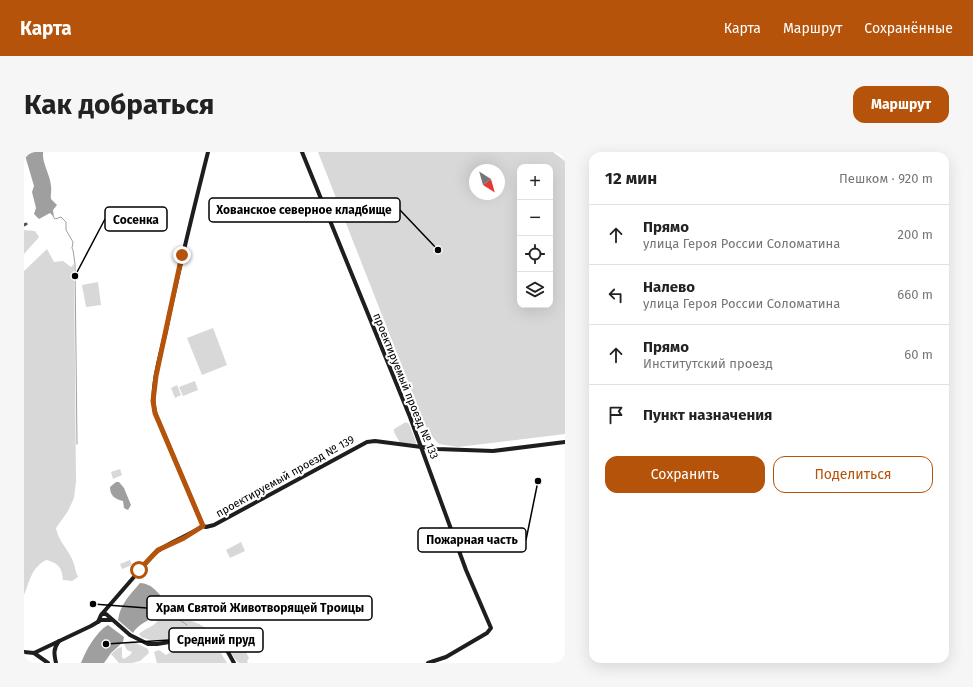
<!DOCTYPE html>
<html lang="ru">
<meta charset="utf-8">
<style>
body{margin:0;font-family:"Fira Sans",sans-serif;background:#f6f6f6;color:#222}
.controls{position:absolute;right:12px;top:12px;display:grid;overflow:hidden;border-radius:8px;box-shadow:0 4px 16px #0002}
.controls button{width:36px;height:36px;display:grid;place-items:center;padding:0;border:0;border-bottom:1px solid #e0e0e0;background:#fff;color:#222;font:20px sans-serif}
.compass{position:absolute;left:445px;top:12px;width:36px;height:36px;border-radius:50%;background:#fff;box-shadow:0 4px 16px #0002;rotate:143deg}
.stop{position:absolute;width:12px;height:12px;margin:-9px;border:3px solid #b45309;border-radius:50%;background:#fff}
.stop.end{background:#b45309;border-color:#fff;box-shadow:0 1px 4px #0008}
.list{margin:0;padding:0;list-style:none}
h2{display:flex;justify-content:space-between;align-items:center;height:52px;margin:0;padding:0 16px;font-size:17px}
h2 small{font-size:13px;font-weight:400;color:#767676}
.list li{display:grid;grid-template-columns:26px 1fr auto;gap:12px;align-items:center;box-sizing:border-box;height:60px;padding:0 16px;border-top:1px solid #e0e0e0}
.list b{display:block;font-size:15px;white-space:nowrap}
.list p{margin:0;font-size:13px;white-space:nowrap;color:#767676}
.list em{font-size:13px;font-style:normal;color:#767676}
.actions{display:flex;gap:8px;padding:12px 16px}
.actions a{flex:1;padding:9px 0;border:1px solid #b45309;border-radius:12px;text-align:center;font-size:14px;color:#b45309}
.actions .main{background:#b45309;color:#fff}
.icon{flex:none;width:22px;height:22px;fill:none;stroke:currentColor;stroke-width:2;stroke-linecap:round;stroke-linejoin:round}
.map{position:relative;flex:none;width:541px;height:511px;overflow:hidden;border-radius:12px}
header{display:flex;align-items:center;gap:24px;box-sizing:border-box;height:56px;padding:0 20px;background:#b45309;color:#fff}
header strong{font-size:19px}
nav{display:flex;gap:22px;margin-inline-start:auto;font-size:14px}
.intro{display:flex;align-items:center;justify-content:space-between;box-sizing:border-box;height:96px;padding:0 24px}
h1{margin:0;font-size:28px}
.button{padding:10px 18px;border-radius:12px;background:#b45309;color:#fff;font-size:14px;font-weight:700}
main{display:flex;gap:24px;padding:0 24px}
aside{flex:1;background:#fff;border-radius:12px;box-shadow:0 4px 16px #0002}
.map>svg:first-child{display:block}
</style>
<header>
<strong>Карта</strong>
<nav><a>Карта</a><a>Маршрут</a><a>Сохранённые</a></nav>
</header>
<div class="intro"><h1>Как добраться</h1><a class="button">Маршрут</a></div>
<main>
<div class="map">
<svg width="541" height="511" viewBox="0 0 541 511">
<rect width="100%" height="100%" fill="#fff"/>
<g fill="#d8d8d8" fill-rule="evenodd">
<path d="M294 0H529L541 9V282L434 295 415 292 404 280ZM496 15H526V153H496ZM451 18H475V42H451Z"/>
<polygon points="0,78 11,79 15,85 0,102"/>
<path d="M23 97 30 110 39 109 47 115 50 112 52 330 50 346 44 359 32 376C34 388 43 396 48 407 51 413 51 419 54 425L48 429 39 428C38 416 35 411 22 408 7 416 6 429 0 443V119Z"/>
<polygon points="74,130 77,153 62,155 58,133"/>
<polygon points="189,176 203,213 178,223 163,186"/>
<polygon points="171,229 174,238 159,244 155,235"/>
<polygon points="153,233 157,243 151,246 147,236"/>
<polygon points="382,270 385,272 392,290 392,292 376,291 370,280 370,277"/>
<polygon points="96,317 98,323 89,327 87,320"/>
<polygon points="217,390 221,399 206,406 202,398"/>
<polygon points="106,408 108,413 98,417 96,412"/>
<path d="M140 454 143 457 151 459 155 464 175 472 185 478C180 483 137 489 129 488 125 488 121 486 117 485L115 482C121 476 129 476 134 468L133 461 136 457Z"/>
<path d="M204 487C215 489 221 497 225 506L223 509 224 511H215C209 505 204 497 201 488Z"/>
<polygon points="189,488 203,511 133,511 130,500 135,498 142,503 151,497 148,494"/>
<polygon points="108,489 124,497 125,501 116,509 108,511 95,511 87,502 94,496 98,495 98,505 100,507 106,503 108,500 103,498 100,492"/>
</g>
<g fill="#9f9f9f">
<path d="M0 0H19C18 12 26 22 27 34 28 39 26 43 27 47L33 53 29 58 30 65 26 61 15 67 10 62 12 56 8 40 10 34Z"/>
<path d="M92 330H95L100 336 107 353 104 358 100 356 99 349C91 347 86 344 86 335Z"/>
<path d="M116 431C128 432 131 438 139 446 137 469 117 467 109 481L94 468C96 452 106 443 116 431Z"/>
<path d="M84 473 100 485 99 490 87 501 80 511H57C62 498 72 480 84 473Z"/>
</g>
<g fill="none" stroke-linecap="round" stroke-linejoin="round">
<g stroke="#9f9f9f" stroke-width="1">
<polyline points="29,64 31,67 37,65 42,70 42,78 49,90 48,96 49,98 51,112 53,292"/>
<polyline points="140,457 163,473"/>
<polyline points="138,467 142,458"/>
</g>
<polyline stroke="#515151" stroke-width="3" points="0,73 2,72"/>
<g stroke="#1e1e1e" stroke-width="4">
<polyline points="278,0 386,265 442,418 467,476 463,481 422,505 404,511"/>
<path d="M179 374 132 263C124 242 137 201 142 179 154 119 169 60 184 0"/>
<polyline points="179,374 182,375 190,373 343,290 351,289 413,297 469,299 541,290"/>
<polyline points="78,462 82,462 106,483 124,492 133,492 183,484 193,484 199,491 210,511"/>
<path d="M74 470 77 463 129 403C143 390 163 385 179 374"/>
<polyline points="0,500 10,501 67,474 77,468 87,468"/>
<polyline points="10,501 24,511"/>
<path d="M32 511C30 502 29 497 35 489"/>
</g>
</g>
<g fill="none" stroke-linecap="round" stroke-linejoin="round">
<polyline stroke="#b45309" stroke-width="5" points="115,418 134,398 160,386 179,374 131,261 129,249 132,224 158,103"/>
</g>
<g text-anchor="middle" stroke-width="4" stroke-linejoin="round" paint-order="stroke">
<g font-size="11" fill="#000" stroke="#fff">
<text transform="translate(382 234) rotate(68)" y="4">проектируемый проезд № 133</text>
<text transform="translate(261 324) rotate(-29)" y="4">проектируемый проезд № 139</text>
</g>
</g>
<path fill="none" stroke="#000" stroke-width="1.5" d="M414 98L376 58M51 124L81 67M514 329L502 388M69 452L123 456M82 492L145 488"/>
<g fill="#000" stroke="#fff" stroke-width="1.5">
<circle cx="414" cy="98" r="4"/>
<circle cx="51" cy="124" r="4"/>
<circle cx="514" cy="329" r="4"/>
<circle cx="69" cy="452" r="4"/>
<circle cx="82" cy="492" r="4"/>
</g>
<g fill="#fff" stroke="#000" stroke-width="1.5">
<rect x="185" y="46" width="191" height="24" rx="4"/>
<rect x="81" y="55" width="62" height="24" rx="4"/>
<rect x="394" y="376" width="108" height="24" rx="4"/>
<rect x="123" y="444" width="225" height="24" rx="4"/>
<rect x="145" y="476" width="94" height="24" rx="4"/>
</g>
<g font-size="12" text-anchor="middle" font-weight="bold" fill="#000">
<text x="280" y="62">Хованское северное кладбище</text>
<text x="112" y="72">Сосенка</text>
<text x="448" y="392">Пожарная часть</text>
<text x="236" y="460">Храм Святой Животворящей Троицы</text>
<text x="192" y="492">Средний пруд</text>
</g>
</svg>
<div class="controls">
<button>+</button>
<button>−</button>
<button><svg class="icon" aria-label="locate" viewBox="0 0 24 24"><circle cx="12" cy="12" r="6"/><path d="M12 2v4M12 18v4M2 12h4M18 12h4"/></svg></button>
<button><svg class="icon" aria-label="layers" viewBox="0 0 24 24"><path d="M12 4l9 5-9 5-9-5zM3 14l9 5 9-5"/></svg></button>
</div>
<svg class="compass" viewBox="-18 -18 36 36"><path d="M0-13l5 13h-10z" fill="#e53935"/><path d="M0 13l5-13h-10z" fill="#767676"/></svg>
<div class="stop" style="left:115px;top:418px"></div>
<div class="stop end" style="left:158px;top:103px"></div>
</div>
<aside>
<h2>12 мин<small>Пешком · 920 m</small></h2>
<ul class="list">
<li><svg class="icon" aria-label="ahead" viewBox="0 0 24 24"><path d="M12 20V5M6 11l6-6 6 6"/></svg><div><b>Прямо</b><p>улица Героя России Соломатина</p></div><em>200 m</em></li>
<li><svg class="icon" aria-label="left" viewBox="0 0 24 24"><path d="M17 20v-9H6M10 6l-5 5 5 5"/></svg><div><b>Налево</b><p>улица Героя России Соломатина</p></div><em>660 m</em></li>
<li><svg class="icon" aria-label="ahead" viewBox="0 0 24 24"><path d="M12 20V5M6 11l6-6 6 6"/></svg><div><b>Прямо</b><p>Институтский проезд</p></div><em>60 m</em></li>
<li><svg class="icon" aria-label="arrive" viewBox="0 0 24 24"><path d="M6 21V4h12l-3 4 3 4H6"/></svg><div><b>Пункт назначения</b></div></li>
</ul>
<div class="actions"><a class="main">Сохранить</a><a>Поделиться</a></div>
</aside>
</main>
